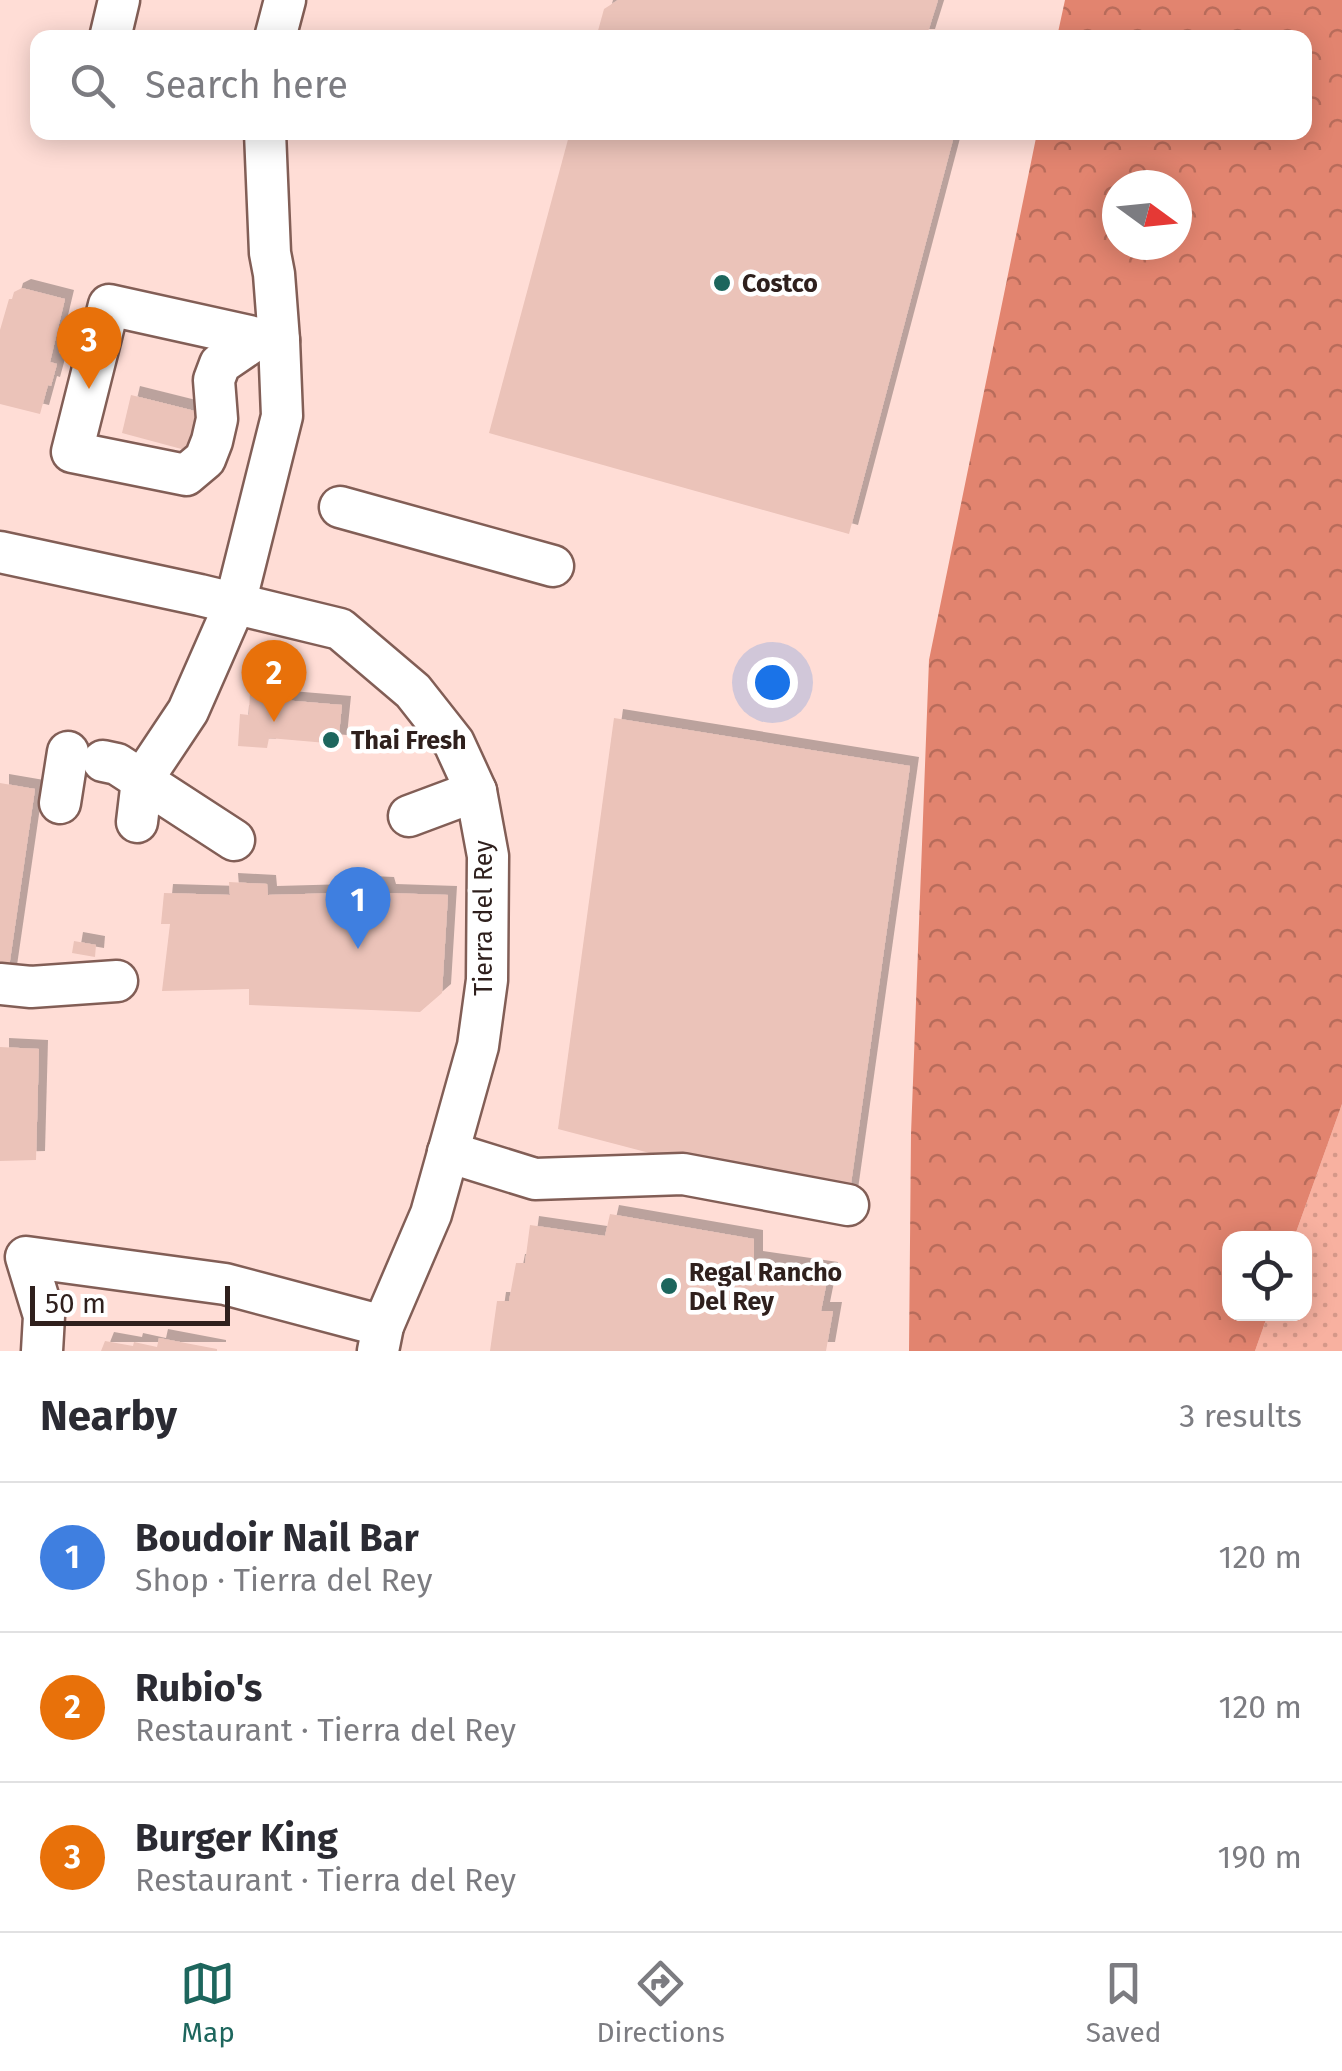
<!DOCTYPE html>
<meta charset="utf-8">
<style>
body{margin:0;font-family:"Fira Sans",sans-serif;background:#f2f2f3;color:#2b2b33}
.controls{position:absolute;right:30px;bottom:30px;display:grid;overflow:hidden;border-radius:20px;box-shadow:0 5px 25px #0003}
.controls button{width:90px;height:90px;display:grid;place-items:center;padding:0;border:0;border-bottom:2px solid #e1e1e2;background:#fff;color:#2b2b33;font:50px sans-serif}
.compass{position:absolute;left:1102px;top:170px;width:90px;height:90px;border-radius:50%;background:#fff;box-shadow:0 5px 25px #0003;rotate:105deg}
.scale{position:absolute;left:30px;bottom:25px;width:200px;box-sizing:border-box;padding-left:10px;border:5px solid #2f201d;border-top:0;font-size:28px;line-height:35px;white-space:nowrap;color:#2f201d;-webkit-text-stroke:8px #fff;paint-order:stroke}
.you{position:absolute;left:772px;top:682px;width:35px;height:35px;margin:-25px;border:8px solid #fff;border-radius:50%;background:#1a73e8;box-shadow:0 0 0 15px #1a73e833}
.badge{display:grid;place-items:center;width:65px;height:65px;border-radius:50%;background:#1d665d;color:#fff;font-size:32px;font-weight:700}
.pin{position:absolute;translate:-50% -82px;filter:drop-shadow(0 2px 5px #0008)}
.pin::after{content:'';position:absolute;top:52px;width:35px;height:30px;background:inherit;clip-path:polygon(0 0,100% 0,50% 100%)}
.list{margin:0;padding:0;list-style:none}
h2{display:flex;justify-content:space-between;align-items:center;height:130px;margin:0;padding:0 40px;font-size:42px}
h2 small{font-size:32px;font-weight:400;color:#7c7c81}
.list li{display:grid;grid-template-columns:65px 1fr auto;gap:30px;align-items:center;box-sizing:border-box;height:150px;padding:0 40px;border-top:2px solid #e1e1e2}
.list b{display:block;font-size:38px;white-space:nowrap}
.list p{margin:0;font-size:32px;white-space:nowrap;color:#7c7c81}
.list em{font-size:32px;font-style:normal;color:#7c7c81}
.icon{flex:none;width:55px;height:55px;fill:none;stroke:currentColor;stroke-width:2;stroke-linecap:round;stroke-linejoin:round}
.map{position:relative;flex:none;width:1342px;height:1351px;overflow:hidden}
.search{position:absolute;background:#fff;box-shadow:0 5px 25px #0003;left:30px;right:30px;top:30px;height:110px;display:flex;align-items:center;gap:25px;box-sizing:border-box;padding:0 35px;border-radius:20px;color:#7c7c81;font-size:38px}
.sheet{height:580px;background:#fff}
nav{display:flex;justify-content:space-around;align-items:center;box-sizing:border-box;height:140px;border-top:2px solid #e1e1e2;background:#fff;font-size:28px;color:#7c7c81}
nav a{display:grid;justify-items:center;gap:5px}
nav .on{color:#1d665d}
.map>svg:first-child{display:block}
</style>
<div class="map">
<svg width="1342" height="1351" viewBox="0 0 1342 1351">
<defs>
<pattern id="grass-dots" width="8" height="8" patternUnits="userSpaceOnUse" patternTransform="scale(2.5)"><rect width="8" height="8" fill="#f8b1a0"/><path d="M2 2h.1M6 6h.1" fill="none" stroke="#d59889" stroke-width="1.8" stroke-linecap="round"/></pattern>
<pattern id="forest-crowns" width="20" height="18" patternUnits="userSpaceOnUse" patternTransform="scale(2.5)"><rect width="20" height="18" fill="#e2846f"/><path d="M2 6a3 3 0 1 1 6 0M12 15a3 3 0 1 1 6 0" fill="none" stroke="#b86c5b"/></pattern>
<filter id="shadow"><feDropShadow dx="9" dy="-9" stdDeviation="0" flood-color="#0004"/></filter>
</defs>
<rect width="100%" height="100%" fill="#ffddd6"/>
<polygon fill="url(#grass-dots)" points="1342,1104 1342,1351 1255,1351 1268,1314 1304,1314 1304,1238 1294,1238"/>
<path fill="url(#forest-crowns)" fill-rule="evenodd" d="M1065 0H1342V1104L1294 1238H1230V1314H1268L1255 1351H909L911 1134 929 660 1037 133 1304 132V38L1057 37ZM1117 185H1177V245H1117Z"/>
<g fill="#ebc3b9" filter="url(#shadow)">
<polygon points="618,0 938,0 926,38 596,38 604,9"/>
<polygon points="570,132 955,132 849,534 489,433"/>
<polygon points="22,288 65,299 50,362 57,364 51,386 48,385 40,414 0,404 0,330 9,299 12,299 14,292"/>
<polygon points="131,395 199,412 189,451 122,433"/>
<polygon points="250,690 283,693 283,700 342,705 338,744 269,738 267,748 238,746 240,714 249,715"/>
<polygon points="614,718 910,766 848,1205 558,1129"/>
<polygon points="0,783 35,789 7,981 0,980"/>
<polygon points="229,882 267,884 268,895 340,893 341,884 385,886 387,893 448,895 442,993 420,1012 249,1005 249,989 162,991 170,924 161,924 164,893 230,895"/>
<polygon points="74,941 96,945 95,957 72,953"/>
<polygon points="0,1047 39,1049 36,1160 0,1161"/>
<polygon points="610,1214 754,1239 754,1260 829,1271 821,1311 833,1311 826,1351 490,1351 497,1301 509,1301 516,1263 525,1263 530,1225 605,1236"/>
<polygon points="159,1338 217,1349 217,1351 101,1351 105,1341 133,1346 134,1342 157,1347"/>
</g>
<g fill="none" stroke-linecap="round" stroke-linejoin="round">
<defs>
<g id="minor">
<polyline points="110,38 119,0"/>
<polyline points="275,38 285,0"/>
<polyline points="258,338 220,364 214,380 217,419 212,441 205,459 186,475 72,452 109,305 258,338 279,340"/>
<polyline points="340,507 553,566"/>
<polyline points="0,552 200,595 340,629 413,691 454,743 476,791 488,856 487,980 478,1046 431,1214 383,1326 378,1351"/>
<polyline points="103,761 117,764 234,840"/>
<polyline points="60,803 68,752"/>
<polyline points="409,816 476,791"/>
<polyline points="137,822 142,780 188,711 235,604 282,416 279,340 274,274 270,253 265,132"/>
<polyline points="0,984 31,987 117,981"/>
<polyline points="448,1152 535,1179 683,1174 848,1205"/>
<polyline points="42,1351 44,1316 26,1257 225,1284 383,1326"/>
</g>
</defs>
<use href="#minor" stroke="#825e56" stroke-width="45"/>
<use href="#minor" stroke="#fff" stroke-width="40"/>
</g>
<g fill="#1d665d" stroke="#fff" stroke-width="4">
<circle cx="722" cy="283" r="10"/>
<circle cx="331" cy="740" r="10"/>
<circle cx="669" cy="1286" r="10"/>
</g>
<g text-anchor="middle" stroke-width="9" stroke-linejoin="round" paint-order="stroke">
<g font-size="25" font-weight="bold" fill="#2f201d" stroke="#fff" text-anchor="start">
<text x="742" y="292">Costco</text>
<text x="351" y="749">Thai Fresh</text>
<text x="689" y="1281">Regal Rancho<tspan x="689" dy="29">Del Rey</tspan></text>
</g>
<g font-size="25" fill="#2f201d" stroke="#fff">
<text transform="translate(483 918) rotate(-90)" y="9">Tierra del Rey</text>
</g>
</g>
</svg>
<div class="controls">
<button><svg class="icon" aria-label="locate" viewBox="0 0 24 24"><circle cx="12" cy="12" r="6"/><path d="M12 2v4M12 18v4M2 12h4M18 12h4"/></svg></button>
</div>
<svg class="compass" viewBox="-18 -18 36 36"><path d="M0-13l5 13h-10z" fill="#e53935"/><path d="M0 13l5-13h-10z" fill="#7c7c81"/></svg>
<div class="scale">50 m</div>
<div class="you"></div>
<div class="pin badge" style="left:358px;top:949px;background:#3f7fe0">1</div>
<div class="pin badge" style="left:274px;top:722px;background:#e8710a">2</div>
<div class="pin badge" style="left:89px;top:389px;background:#e8710a">3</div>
<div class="search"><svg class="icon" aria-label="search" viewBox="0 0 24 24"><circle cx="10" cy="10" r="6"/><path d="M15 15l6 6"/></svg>Search here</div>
</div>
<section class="sheet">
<h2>Nearby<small>3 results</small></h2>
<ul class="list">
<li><span class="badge" style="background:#3f7fe0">1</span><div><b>Boudoir Nail Bar</b><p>Shop · Tierra del Rey</p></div><em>120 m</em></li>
<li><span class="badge" style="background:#e8710a">2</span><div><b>Rubio's</b><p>Restaurant · Tierra del Rey</p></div><em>120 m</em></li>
<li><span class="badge" style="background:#e8710a">3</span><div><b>Burger King</b><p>Restaurant · Tierra del Rey</p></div><em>190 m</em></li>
</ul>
</section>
<nav>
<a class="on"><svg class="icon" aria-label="map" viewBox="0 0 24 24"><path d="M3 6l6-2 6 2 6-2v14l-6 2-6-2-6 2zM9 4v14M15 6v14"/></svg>Map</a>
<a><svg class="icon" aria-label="directions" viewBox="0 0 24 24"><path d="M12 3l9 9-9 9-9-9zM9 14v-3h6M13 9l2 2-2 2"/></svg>Directions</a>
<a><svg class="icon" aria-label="saved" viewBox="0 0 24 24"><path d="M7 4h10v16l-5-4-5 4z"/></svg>Saved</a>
</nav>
